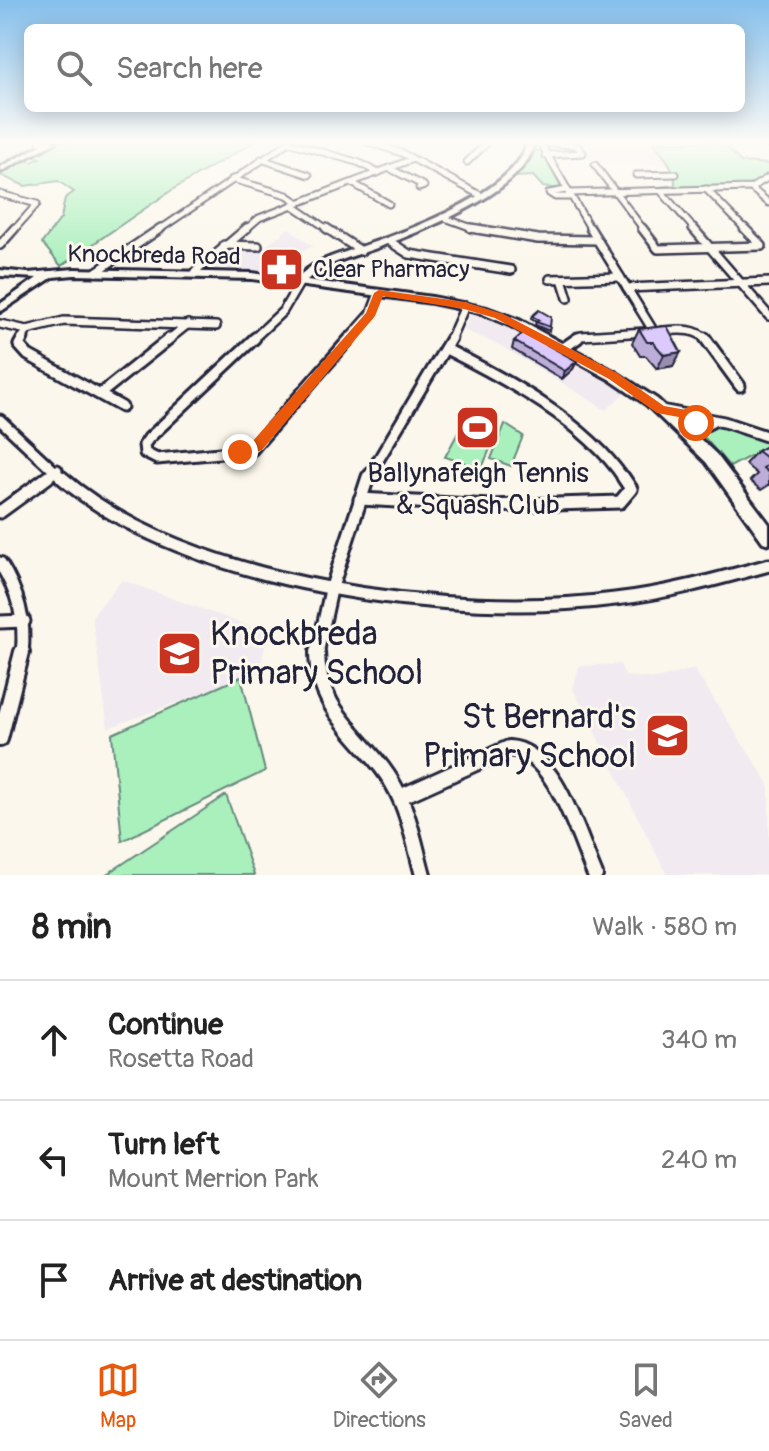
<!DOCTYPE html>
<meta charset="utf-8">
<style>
body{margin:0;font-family:Pangolin,sans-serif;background:#f2f2f2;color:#222}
.stop{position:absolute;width:24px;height:24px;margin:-18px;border:6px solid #ea580c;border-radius:50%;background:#fff}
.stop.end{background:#ea580c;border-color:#fff;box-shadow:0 2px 8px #0008}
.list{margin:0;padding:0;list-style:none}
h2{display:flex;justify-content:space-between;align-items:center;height:104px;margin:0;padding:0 32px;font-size:34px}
h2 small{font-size:26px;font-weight:400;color:#767676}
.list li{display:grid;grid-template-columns:52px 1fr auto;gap:24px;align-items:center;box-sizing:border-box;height:120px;padding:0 32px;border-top:2px solid #e0e0e0}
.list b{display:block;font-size:30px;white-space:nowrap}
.list p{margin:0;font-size:26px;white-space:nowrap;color:#767676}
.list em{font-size:26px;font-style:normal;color:#767676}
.icon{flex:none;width:44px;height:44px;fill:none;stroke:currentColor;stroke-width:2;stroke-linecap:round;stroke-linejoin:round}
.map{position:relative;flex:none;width:769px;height:875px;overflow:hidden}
.search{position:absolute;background:#fff;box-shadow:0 4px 20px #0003;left:24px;right:24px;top:24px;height:88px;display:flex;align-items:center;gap:20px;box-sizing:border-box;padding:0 28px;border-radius:12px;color:#767676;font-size:30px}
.sheet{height:464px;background:#fff}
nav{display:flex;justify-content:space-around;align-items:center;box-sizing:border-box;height:112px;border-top:2px solid #e0e0e0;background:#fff;font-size:22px;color:#767676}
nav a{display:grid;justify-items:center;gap:4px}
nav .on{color:#ea580c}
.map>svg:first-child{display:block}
</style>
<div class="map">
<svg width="769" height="875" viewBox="0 0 769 875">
<rect width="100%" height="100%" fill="#fbf7ec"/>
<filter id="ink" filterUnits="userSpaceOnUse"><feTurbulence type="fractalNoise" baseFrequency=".0125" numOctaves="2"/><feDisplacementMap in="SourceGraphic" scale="16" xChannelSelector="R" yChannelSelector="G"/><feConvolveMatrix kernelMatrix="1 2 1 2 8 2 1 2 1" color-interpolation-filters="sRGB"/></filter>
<g filter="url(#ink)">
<g fill="#f1eaf0">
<polygon points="582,142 653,142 669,164 593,162"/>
<polygon points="289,228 313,247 291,254 304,266 276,273 191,270 215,248 262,249"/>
<polygon points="471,312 507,325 627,391 606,410 501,346 464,330"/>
<polygon points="122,580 268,633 259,672 108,728 92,616"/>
<polygon points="620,664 625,676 656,679 694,669 769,784 769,875 667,875 573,689 579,666"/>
</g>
<g fill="#aaf0bd" stroke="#66897c" stroke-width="2">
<polygon points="58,142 254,142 172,190 61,266 42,243 61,218 65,198 74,192 58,181 25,186 0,175 23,160 32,162 40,158 33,155"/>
<path d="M653 142H756L752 146 734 144 727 148 741 162 769 164V174L748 186 652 188 675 185C676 168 664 157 653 142Z"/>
<polygon points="535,151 541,151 562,189 543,187 533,176 513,177 528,164"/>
<polygon points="505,424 523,436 511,466 491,459"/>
<polygon points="719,426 769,441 769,459 750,456 730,467 703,436 708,429"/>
<polygon points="461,427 494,439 482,468 445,457"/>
<polygon points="241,677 265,771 122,841 112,734"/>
<polygon points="226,795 254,875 106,875"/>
</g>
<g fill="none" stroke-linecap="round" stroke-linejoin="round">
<defs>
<g id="street-far4">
<polyline points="40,142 49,143"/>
<polyline points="288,142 360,163 378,173"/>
<polyline points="367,142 402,153 480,195"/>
<polyline points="540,142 591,230"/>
<polyline points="760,142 769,145"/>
<polyline points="541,143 576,145 583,153 545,155"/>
<polyline points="261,159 309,175"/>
<polyline points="467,162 488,142"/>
<polyline points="595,165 644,230"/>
<polyline points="389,168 424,186 419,188"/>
<polyline points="636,175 676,174"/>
<polyline points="232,179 287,195 299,203"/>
<polyline points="352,183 389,204"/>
<polyline points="751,188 769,203"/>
<polyline points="706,189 746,230"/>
<polyline points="566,190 549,193 555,197 570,197"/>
<polyline points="661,191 695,230"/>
<polyline points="568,193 751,188 769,177"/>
<polyline points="0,194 37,204 14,230"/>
<polyline points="292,205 329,230"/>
<polyline points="442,217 478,230"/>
<polyline points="159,230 289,142"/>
<polyline points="245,230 259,218 413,159"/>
</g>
<g id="street-far3">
<polyline points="326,228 361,251"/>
<polyline points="471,228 538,239 597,240"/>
<polyline points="590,228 654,332"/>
<polyline points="642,228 658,249 762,246 744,228"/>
<polyline points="693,228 769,316"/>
<polyline points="389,241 409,254 511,270"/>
<polyline points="0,245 15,228"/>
<polyline points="224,245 258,246"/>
<polyline points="96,272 161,228"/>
<polyline points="194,273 247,228"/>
<polyline points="550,279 620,277"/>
<polyline points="562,279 568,298"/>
<polyline points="627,288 769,282"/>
<polyline points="0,324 27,330 64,321 216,326"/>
<path d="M661 331C677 330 695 327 707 340"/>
<polyline points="22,340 27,330"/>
<polyline points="168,340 188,324"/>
<polyline points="252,340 283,311 300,282"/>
<polyline points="348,340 371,314 379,293"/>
<polyline points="450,340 465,306"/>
<polyline points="575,340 581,336 646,332"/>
</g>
<g id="street-far2">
<polyline points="23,338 19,345 28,355 122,407"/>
<polyline points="255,338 149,438 144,445 145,453 157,459 252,450 350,338"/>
<polyline points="705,338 740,386"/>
<path d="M446 349C506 379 586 422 624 479"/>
<polyline points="562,349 578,338"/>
<polyline points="100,394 170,338"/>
<polyline points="661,410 724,422 769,437"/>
<polyline points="0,420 63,479"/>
<polyline points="688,434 712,422"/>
<polyline points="45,479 57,470"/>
<polyline points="367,479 451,338"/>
</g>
<g id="street-far1">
<path d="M61 477C186 587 455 620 615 599 668 593 718 579 769 565"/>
<polyline points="360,499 490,506 620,502 631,489 623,477"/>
<polyline points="0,512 48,477"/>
<path d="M0 563C18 592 26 620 22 654"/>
<polyline points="0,622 24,621"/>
<polyline points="317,654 331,590 368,477"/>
</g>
<g id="street">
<path d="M317 652C317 720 376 742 400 798 411 822 416 850 423 875"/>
<polyline points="0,739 22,652"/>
<path d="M400 797 509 748C556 751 578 837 595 875"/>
</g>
<g id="secondary">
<polygon points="47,142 56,142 0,172 0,167"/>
<path d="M527 142H535C533 148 531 154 528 159 503 200 418 233 374 249 351 257 325 263 307 280L432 297 487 308 519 320 617 373 657 399 716 454 769 524V544L763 542 706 462 647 405 609 379 511 326 480 313 432 303 252 279 74 275 53 277 0 312V304L37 278 0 276V270L28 273 74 269 252 273 297 279C312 260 341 254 363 246 408 231 493 199 520 159 524 154 525 148 527 142Z"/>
</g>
</defs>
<use href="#street-far4" stroke="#22223b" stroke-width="9"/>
<use href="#street-far3" stroke="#22223b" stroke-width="12"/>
<use href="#street-far2" stroke="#22223b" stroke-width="15"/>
<use href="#street-far1" stroke="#22223b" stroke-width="17"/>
<use href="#street" stroke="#22223b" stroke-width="20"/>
<use href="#secondary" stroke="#22223b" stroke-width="6"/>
<use href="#street-far4" stroke="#fbf7ec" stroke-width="5"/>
<use href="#street-far3" stroke="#fbf7ec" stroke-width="7"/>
<use href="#street-far2" stroke="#fbf7ec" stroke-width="9"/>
<use href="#street-far1" stroke="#fbf7ec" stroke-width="11"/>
<use href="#street" stroke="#fbf7ec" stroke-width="14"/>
<use href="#secondary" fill="#fbf7ec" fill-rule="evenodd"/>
</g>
<g fill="#bcaed8" stroke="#22223b" stroke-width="2">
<polygon points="532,316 550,327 549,331 535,325 536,322 531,319"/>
<polygon points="667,326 673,366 657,369 646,356 640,356 632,343 639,329"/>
<polygon points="514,341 577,361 573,369 562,379 512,349"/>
<polygon points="769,446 769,485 761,490 750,481 757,474 745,464 757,451"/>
</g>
<g fill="#998db0" stroke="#22223b" stroke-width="2">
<polygon points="681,352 673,366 657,369 664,355"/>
<polygon points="577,361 573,369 562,379 565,371"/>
</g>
<g fill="#dbcafb" stroke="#22223b" stroke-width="2">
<polygon points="539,310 551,317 550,327 536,322 539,320 532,316"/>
<polygon points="667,326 681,352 664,355 653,342 647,342 639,329"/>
<polygon points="524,332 577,361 565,371 514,341"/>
<polygon points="768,445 769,446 769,460 757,451"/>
<polygon points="769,464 769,473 763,468"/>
</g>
</g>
<linearGradient id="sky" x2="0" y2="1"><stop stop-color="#85bfec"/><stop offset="0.54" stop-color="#fdfbf6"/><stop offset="1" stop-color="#fdfbf6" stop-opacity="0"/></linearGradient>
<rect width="769" height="264" fill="url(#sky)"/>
<polygon fill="#ea580c" points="379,290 465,302 503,314 617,373 664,406 692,411 703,423 696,428 684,418 657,413 609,379 495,318 464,309 383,296 375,316 262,450 240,457 235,456 235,448 252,442 366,313 374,293"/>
<defs>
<symbol id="pharmacy-square" viewBox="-11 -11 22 22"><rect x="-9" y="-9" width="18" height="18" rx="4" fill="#c8321e" stroke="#fbf7ec"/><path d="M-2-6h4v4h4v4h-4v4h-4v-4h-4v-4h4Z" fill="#fff"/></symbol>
<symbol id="stadium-square" viewBox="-11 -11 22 22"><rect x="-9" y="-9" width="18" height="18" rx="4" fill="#c8321e" stroke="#fbf7ec"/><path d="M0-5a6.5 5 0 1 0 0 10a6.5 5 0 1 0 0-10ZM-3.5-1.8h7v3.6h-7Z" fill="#fff"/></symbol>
<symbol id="school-square" viewBox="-11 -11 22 22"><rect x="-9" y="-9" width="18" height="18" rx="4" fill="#c8321e" stroke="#fbf7ec"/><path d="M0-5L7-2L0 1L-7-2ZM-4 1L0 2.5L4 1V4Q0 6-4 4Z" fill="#fff"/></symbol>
</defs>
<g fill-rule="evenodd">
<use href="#pharmacy-square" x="256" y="244" width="51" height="51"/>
<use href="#stadium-square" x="452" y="402" width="51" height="51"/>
<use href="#school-square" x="154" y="628" width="51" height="51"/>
<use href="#school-square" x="642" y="710" width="51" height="51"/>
</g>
<g text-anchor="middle" stroke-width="6" stroke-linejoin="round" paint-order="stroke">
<g font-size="24" fill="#22223b" stroke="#fbf7ec">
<text transform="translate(154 255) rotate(1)" y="8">Knockbreda Road</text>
</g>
<g font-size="24" fill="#22223b" stroke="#fbf7ec" text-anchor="start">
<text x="313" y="277">Clear Pharmacy</text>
</g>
<g font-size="28" fill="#22223b" stroke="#fbf7ec">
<text x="478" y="482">Ballynafeigh Tennis<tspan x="478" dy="32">&amp; Squash Club</tspan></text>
</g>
<g font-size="34" fill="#22223b" stroke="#fbf7ec" text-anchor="start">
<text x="210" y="645">Knockbreda<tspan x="210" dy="39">Primary School</tspan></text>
<text x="636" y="728" text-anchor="end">St Bernard's<tspan x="636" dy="39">Primary School</tspan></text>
</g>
</g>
</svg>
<div class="stop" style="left:696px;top:423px"></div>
<div class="stop end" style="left:240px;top:452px"></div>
<div class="search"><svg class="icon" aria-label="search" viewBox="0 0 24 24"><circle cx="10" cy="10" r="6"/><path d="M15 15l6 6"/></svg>Search here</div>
</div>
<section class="sheet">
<h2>8 min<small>Walk · 580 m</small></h2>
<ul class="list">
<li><svg class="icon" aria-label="ahead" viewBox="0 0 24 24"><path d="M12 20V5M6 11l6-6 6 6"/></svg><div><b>Continue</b><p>Rosetta Road</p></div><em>340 m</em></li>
<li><svg class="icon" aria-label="left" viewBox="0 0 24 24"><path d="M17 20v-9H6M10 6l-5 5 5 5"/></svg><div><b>Turn left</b><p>Mount Merrion Park</p></div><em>240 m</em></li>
<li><svg class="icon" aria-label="arrive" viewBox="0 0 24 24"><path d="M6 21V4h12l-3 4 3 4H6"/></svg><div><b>Arrive at destination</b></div></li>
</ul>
</section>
<nav>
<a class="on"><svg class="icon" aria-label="map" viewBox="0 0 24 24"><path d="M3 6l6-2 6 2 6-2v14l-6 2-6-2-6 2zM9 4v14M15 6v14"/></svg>Map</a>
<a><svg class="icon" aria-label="directions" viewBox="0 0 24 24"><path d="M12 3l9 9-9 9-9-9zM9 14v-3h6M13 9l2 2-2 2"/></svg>Directions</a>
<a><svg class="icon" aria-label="saved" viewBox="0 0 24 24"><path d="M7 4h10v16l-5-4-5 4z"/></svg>Saved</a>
</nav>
